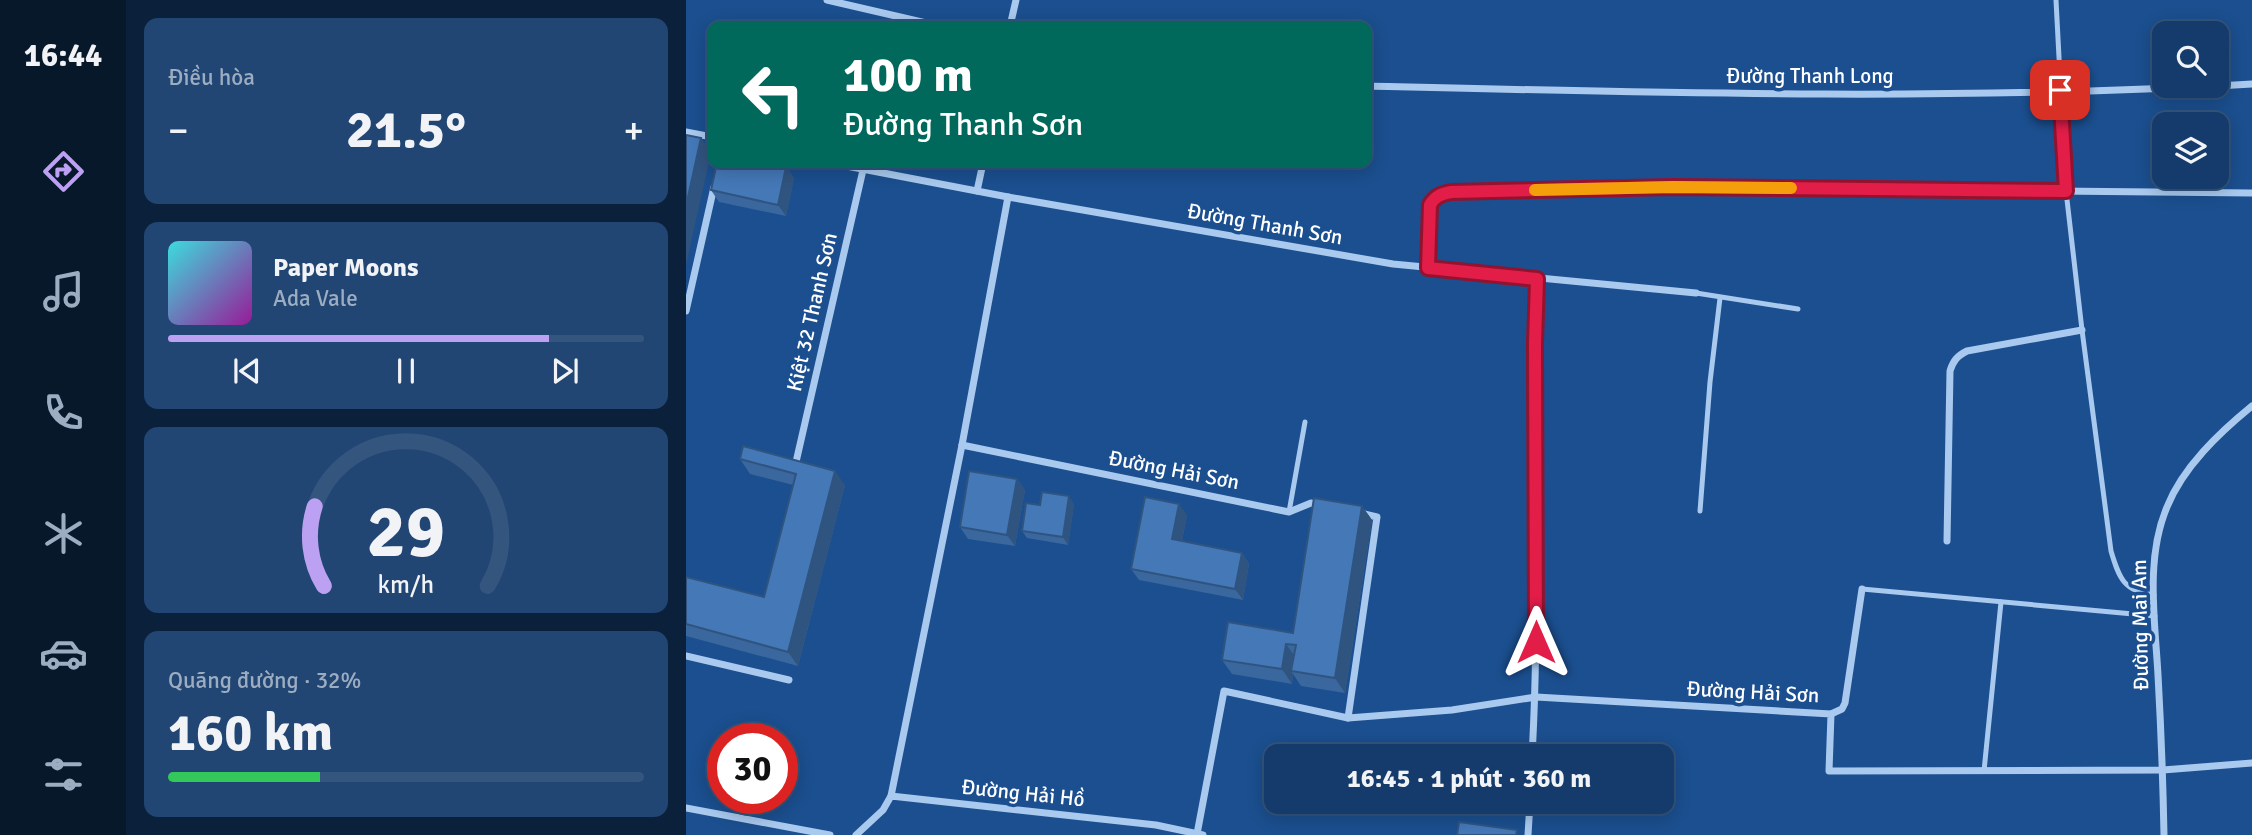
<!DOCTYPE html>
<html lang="vi">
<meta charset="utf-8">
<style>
body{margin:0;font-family:Signika,sans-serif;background:#214673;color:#f1f3f6;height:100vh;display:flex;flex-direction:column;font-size:26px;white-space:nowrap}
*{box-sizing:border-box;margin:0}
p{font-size:23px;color:#9dadc1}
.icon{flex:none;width:38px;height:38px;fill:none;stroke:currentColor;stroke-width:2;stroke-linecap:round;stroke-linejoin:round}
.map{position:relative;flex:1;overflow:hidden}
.panel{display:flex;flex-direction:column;gap:18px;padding:18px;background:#0b203b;width:560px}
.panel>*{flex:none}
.banner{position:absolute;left:21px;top:21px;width:665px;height:147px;border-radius:14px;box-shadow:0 4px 18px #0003,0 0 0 2px #33557e;background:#00695c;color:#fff;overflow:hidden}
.controls{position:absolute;left:1466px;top:21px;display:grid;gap:14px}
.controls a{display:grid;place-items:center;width:77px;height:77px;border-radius:14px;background:#143b6b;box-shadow:0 4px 18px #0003,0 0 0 2px #33557e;font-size:35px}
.speed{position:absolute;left:21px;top:723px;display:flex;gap:14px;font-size:35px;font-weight:700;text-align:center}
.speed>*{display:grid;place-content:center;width:91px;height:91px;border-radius:50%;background:#143b6b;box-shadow:0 4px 18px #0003,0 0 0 2px #33557e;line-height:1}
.speed .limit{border:10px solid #d22;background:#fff;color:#111}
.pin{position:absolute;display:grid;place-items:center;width:60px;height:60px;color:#fff;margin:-30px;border-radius:14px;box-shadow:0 4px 10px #0006}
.me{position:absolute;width:77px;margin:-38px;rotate:0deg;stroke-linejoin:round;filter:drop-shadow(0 0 5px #0008)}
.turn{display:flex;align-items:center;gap:24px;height:147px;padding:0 21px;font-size:32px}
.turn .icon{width:91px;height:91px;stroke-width:2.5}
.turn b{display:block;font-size:49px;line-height:60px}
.big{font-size:52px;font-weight:700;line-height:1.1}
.panel .widget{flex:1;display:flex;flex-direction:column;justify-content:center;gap:10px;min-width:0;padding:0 24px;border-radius:14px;background:#214673}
.panel .dial{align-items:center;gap:0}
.dial svg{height:182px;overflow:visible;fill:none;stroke:#33557e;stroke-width:7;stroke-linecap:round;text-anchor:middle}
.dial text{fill:#f1f3f6;stroke:none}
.song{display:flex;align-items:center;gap:21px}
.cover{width:84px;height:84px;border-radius:10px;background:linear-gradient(135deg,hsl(180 70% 55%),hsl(300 70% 35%))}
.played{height:7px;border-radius:4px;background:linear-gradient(90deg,#bca0f2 80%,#33557e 80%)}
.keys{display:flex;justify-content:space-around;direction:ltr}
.heat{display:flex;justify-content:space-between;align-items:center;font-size:38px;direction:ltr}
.charge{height:10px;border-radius:5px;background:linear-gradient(90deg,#34c759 32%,#33557e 0)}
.trip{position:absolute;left:578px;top:744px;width:410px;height:70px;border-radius:14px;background:#143b6b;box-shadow:0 4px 18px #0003,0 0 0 2px #33557e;font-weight:700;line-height:70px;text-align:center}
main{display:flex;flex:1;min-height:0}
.tab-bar{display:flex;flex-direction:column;width:126px;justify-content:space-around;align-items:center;background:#08182b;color:#9dadc1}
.tab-bar .icon{width:49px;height:49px}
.tab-bar .selected{color:#bca0f2}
.tab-bar b{font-size:32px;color:#f1f3f6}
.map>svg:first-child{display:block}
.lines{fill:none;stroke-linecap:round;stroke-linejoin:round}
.service{stroke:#a9c9ee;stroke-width:5}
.minor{stroke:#a9c9ee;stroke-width:7}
.wall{fill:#3a679d}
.shaded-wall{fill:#305480}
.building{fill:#4478b7;stroke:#305480;stroke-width:2}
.route-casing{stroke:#92132f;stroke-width:18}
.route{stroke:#e11d48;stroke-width:12}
.slow{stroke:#f59e0b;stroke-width:12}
.labels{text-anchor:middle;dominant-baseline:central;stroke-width:7;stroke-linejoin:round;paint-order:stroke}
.street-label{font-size:21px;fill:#fff;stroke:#1b4f8f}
</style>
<main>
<nav class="tab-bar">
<b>16:44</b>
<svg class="icon selected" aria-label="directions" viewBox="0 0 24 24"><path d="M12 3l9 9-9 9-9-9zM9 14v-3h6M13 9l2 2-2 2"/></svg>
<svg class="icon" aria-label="music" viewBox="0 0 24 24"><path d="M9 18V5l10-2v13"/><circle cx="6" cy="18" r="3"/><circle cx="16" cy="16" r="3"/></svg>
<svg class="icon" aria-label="phone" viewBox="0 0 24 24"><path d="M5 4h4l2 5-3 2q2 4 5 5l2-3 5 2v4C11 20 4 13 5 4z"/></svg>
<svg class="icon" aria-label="climate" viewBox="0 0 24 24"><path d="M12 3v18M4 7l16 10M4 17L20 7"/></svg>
<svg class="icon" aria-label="car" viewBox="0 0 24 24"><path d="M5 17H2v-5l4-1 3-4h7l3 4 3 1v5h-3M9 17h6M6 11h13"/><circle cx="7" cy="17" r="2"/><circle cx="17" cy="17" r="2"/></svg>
<svg class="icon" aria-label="filters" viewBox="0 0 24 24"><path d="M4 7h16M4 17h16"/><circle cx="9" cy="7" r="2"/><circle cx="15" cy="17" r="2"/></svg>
</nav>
<section class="panel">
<div class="widget"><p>Điều hòa</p>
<div class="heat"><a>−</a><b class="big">21.5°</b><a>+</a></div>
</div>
<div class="widget">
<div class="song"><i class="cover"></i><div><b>Paper Moons</b><p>Ada Vale</p></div></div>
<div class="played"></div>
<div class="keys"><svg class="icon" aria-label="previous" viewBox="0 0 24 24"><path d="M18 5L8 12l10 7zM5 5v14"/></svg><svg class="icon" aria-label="pause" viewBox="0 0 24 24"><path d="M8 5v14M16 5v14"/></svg><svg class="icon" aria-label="next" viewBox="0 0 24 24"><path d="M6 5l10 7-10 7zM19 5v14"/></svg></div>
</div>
<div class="widget dial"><svg viewBox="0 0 100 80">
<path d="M14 69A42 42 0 1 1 86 69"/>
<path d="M14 69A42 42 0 0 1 10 34" stroke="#bca0f2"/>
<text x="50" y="56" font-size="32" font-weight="700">29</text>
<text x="50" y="72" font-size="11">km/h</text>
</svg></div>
<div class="widget"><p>Quãng đường · 32%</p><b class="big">160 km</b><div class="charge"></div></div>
</section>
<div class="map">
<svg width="1566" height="835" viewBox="0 0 1566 835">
<rect width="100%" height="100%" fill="#1b4f8f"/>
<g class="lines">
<!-- service -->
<g class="service">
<path d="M 1370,0 L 1380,191 L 1396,330 L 1425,551 C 1433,578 1438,592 1468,595"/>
<path d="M 1010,293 L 1112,309"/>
<path d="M 1014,511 L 1024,382 L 1034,298"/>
<path d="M 603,512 L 619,422"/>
<path d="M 1176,589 L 1469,616"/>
<path d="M 1298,771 L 1315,602"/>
</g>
<!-- minor -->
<g class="minor">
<path d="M 141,0 L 253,26"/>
<path d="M 324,26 L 330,0"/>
<path d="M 681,86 C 975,93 1272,101 1566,84"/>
<path d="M 0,132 L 26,137"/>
<path d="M 145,163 L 322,197 L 707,264 L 1010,293"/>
<path d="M 291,191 L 297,163"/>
<path d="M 742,268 L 745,205 L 752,195 L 765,192 L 987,187 L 1566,193"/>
<path d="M 0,311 L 28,187"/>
<path d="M 276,445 L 603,512 L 625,503 L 635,505"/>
<path d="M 110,462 L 177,170"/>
<path d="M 674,513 L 691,517 L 662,718 L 766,710 L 850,697 L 1145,714 L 1143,771 L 1477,770 L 1566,763"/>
<path d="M 1261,541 L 1264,371 C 1267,361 1271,356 1281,351 L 1396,330"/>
<path d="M 0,656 L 103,680"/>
<path d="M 1145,714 L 1156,709 L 1159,703 L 1176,589"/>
<path d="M 846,756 C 855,597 846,438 851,279"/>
<path d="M 205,796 L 276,445 L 322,197"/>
<path d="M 0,808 L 144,835"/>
<path d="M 511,834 L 538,691 L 662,718"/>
<path d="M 170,835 L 197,810 L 205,796 L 470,825 L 517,835"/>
<path d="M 842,835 L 844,802"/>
<path d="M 1478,835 C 1477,782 1475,729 1472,675 C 1469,620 1459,559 1481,507 C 1497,467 1533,433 1566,406"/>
</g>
</g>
<!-- wall -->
<g class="wall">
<path d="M 100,167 L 108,178 L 100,216 L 33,202 L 25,190 Z"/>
<path d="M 54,459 L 159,485 L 112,666 L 0,636 L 0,577 L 78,597 L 107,485 L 64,474 Z"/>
<path d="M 331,479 L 339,490 L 329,546 L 282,539 L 274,527 Z"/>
<path d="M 388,504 L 382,545 L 341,538 L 336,531 L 354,505 Z"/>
<path d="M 676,506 L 686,520 L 659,693 L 615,686 L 607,674 L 606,684 L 546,674 L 536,660 L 607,633 Z"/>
<path d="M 501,515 L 496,541 L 556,553 L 563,564 L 557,600 L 453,580 L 445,569 Z"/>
</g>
<!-- shaded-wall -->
<g class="shaded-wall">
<path d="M 15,138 L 25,153 L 0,265 L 0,206 Z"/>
<path d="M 100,167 L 108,178 L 100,216 L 92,205 Z"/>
<path d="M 149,471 L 159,485 L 112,666 L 102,652 Z"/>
<path d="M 331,479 L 339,490 L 329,546 L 321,535 Z"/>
<path d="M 383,496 L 388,504 L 382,545 L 377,537 Z"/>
<path d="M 493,504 L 501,515 L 494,551 L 486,539 Z"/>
<path d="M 676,506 L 686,520 L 659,693 L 649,678 Z"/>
<path d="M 556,553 L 563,564 L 557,600 L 549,589 Z"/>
<path d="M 600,644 L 610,658 L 605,671 L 607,674 L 606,684 L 596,669 Z"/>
</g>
<!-- building -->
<g class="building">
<path d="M 0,135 L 15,138 L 0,206 Z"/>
<path d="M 31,163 L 82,163 L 100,167 L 92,205 L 25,190 Z"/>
<path d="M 57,446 L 149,471 L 102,652 L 0,624 L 0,577 L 78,597 L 110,474 L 54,459 Z"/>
<path d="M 283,471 L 331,479 L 321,535 L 274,527 Z"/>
<path d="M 356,492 L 383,496 L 377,537 L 336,531 L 340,503 L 354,505 Z"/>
<path d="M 459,497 L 493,504 L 486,539 L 556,553 L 549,589 L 445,569 Z"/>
<path d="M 628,498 L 676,506 L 649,678 L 605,671 L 610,645 L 600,644 L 596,669 L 536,660 L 542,622 L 607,633 Z"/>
<path d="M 773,822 L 831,830 L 830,835 L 771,835 Z"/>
</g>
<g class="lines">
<defs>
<path id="route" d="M 850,642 L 849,343 L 851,279 L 742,268 L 744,205 C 749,196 755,194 765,192 L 987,187 L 1380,191 L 1374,90"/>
</defs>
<!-- route casing -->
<use href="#route" class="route-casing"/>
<!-- route -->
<use href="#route" class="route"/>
<!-- slow -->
<path class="slow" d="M 849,190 L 987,187 L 1105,188"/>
</g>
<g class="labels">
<!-- street labels -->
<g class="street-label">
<text x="1124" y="76">Đường Thanh Long</text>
<text transform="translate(579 224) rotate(10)">Đường Thanh Sơn</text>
<text transform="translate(126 312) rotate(-77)">Kiệt 32 Thanh Sơn</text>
<text transform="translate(488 470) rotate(11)">Đường Hải Sơn</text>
<text transform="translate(1454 625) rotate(-91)">Đường Mai Am</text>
<text transform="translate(1067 692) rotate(3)">Đường Hải Sơn</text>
<text transform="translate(337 793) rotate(6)">Đường Hải Hồ</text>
</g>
</g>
</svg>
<div class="controls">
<a><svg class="icon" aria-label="search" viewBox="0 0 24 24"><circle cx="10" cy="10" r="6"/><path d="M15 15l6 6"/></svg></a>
<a><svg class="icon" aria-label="layers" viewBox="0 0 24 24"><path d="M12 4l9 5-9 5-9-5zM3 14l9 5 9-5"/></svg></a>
</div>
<div class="speed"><div class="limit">30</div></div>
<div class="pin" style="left:1374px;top:90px;background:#d93025"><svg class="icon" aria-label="arrive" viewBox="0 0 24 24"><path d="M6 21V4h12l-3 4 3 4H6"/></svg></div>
<svg class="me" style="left:850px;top:642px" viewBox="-20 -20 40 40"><path d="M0-17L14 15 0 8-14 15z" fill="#e11d48" stroke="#fff" stroke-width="4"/></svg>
<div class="trip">16:45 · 1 phút · 360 m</div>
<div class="banner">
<div class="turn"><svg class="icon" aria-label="left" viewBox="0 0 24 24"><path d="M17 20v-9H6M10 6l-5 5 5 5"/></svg><div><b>100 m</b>Đường Thanh Sơn</div></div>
</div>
</div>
</main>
